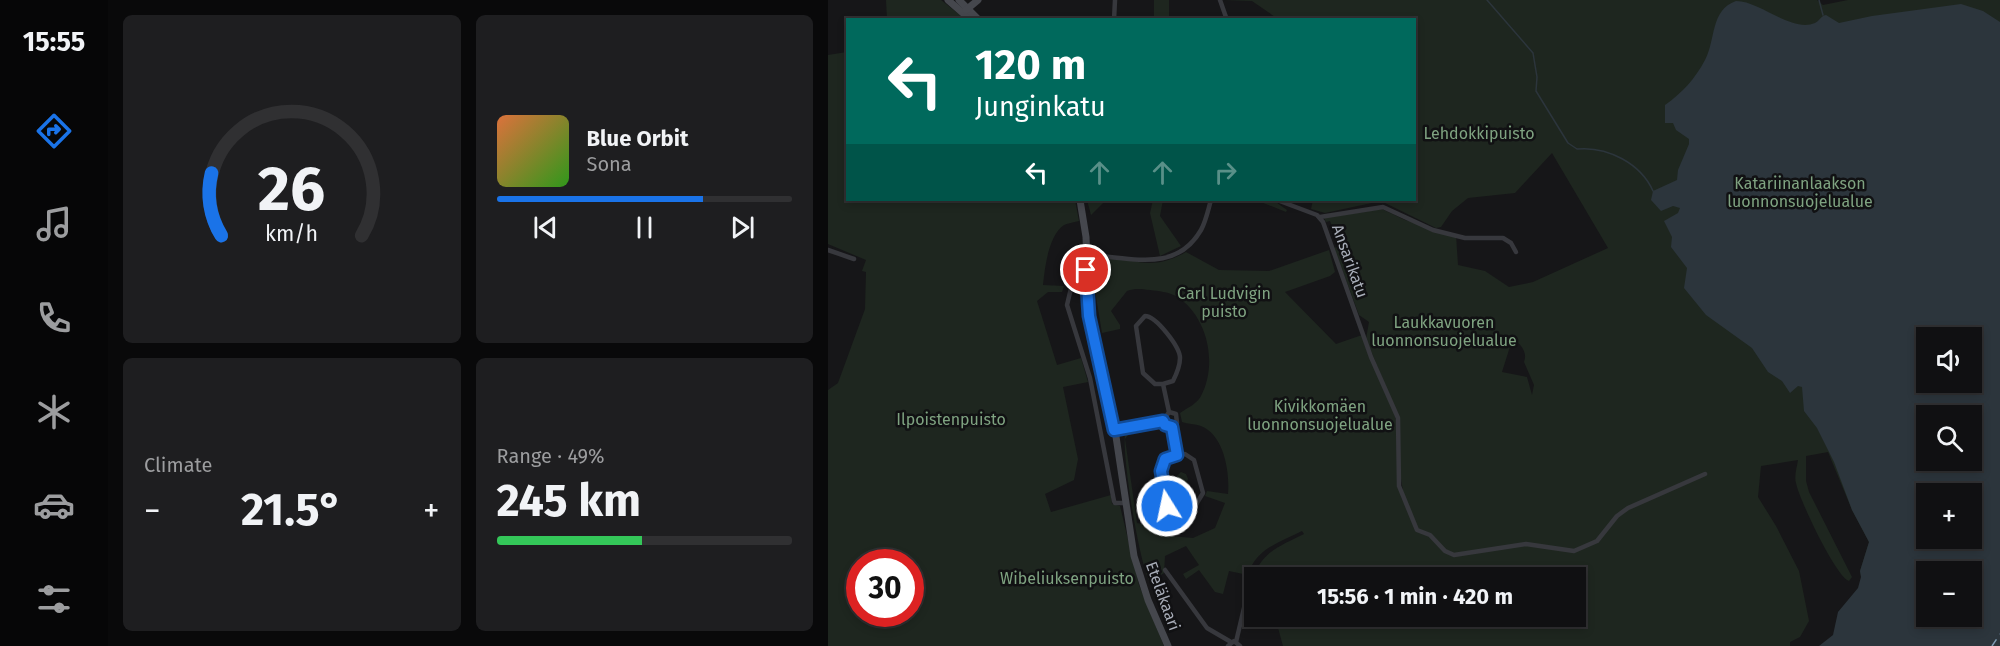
<!DOCTYPE html>
<meta charset="utf-8">
<style>
body{margin:0;font-family:"Fira Sans",sans-serif;background:#1e1e20;color:#f1f3f6;height:100vh;display:flex;flex-direction:column;font-size:22px;white-space:nowrap}
*{box-sizing:border-box;margin:0}
p{font-size:20px;color:#9c9d9f}
.icon{flex:none;width:33px;height:33px;fill:none;stroke:currentColor;stroke-width:2;stroke-linecap:round;stroke-linejoin:round}
.map{position:relative;flex:1;overflow:hidden}
.panel{display:flex;flex-direction:column;gap:15px;padding:15px;background:#09090a;width:720px}
.panel>*{flex:none}
.top-card{position:absolute;left:18px;top:18px;width:570px;height:183px;border-radius:0px;box-shadow:0 3px 9px #0003,0 0 0 2px #303032;background:#00695c;color:#fff;overflow:hidden}
.tools{position:absolute;left:1088px;top:327px;display:grid;gap:12px}
.tools a{display:grid;place-items:center;width:66px;height:66px;border-radius:0px;background:#101012;box-shadow:0 3px 9px #0003,0 0 0 2px #303032;font-size:30px}
.speed{position:absolute;left:18px;top:549px;display:flex;gap:12px;font-size:30px;font-weight:700;text-align:center}
.speed>*{display:grid;place-content:center;width:78px;height:78px;border-radius:50%;background:#101012;box-shadow:0 3px 9px #0003,0 0 0 2px #303032;line-height:1}
.speed .limit{border:9px solid #d22;background:#fff;color:#111}
.pin{position:absolute;display:grid;place-items:center;width:51px;height:51px;color:#fff;margin:-26px;border:3px solid #fff;border-radius:50%;box-shadow:0 2px 6px #0007}
.me{position:absolute;width:66px;margin:-33px;rotate:350deg;stroke-linejoin:round;filter:drop-shadow(0 0 4px #0008)}
.turn{display:flex;align-items:center;gap:21px;height:126px;padding:0 30px;font-size:27px}
.turn .icon{width:78px;height:78px;stroke-width:2.5}
.turn b{display:block;font-size:42px;line-height:51px}
.lanes{display:flex;align-items:center;height:57px;padding:0 30px;background:#0003;justify-content:center;gap:30px;direction:ltr}
.lanes .off{opacity:.35}
.big{font-size:45px;font-weight:700;line-height:1.1}
.panel .tile{flex:1;display:flex;flex-direction:column;justify-content:center;gap:9px;min-width:0;padding:0 21px;border-radius:9px;background:#1e1e20}
.panel .dial{align-items:center;gap:0}
.dial svg{height:156px;overflow:visible;fill:none;stroke:#303032;stroke-width:7;stroke-linecap:round;text-anchor:middle}
.dial text{fill:#f1f3f6;stroke:none}
.song{display:flex;align-items:center;gap:18px}
.cover{width:72px;height:72px;border-radius:9px;background:linear-gradient(135deg,hsl(20 70% 55%),hsl(110 70% 35%))}
.played{height:6px;border-radius:3px;background:linear-gradient(90deg,#1a73e8 70%,#303032 70%)}
.keys{display:flex;justify-content:space-around;direction:ltr}
.heat{display:flex;justify-content:space-between;align-items:center;font-size:33px;direction:ltr}
.charge{height:9px;border-radius:4px;background:linear-gradient(90deg,#34c759 49%,#303032 0)}
.panel .tiles{flex:1;display:grid;gap:15px;grid-template-columns:repeat(2,1fr)}
.trip{position:absolute;left:416px;top:567px;width:342px;height:60px;border-radius:0px;background:#101012;box-shadow:0 3px 9px #0003,0 0 0 2px #303032;font-weight:700;line-height:60px;text-align:center}
main{display:flex;flex:1;min-height:0}
.tab-bar{display:flex;flex-direction:column;width:108px;justify-content:space-around;align-items:center;background:#060607;color:#9c9d9f}
.tab-bar .icon{width:42px;height:42px}
.tab-bar .selected{color:#1a73e8}
.tab-bar b{font-size:27px;color:#f1f3f6}
.map>svg:first-child{display:block}
.green{fill:#1e261f;fill-rule:evenodd}
.water{fill:#2c353c;fill-rule:evenodd}
.lines{fill:none;stroke-linecap:round;stroke-linejoin:round}
.stream{stroke:#2c353c;stroke-width:1.5}
.ferry{stroke:#7f9bb3;stroke-width:1.5;stroke-dasharray:8 6;stroke-linecap:butt}
.street{stroke:#37383d;stroke-width:4.5}
.secondary{stroke:#45474d;stroke-width:7}
.route-casing{stroke:#114b97;stroke-width:15}
.route{stroke:#1a73e8;stroke-width:10}
.labels{text-anchor:middle;dominant-baseline:central;stroke-width:5;stroke-linejoin:round;paint-order:stroke}
.park-label{font-size:16px;fill:#7fa381;stroke:#111113}
.street-label{font-size:16px;fill:#a8adb8;stroke:#111113}
</style>
<main>
<nav class="tab-bar">
<b>15:55</b>
<svg class="icon selected" aria-label="directions" viewBox="0 0 24 24"><path d="M12 3l9 9-9 9-9-9zM9 14v-3h6M13 9l2 2-2 2"/></svg>
<svg class="icon" aria-label="music" viewBox="0 0 24 24"><path d="M9 18V5l10-2v13"/><circle cx="6" cy="18" r="3"/><circle cx="16" cy="16" r="3"/></svg>
<svg class="icon" aria-label="phone" viewBox="0 0 24 24"><path d="M5 4h4l2 5-3 2q2 4 5 5l2-3 5 2v4C11 20 4 13 5 4z"/></svg>
<svg class="icon" aria-label="climate" viewBox="0 0 24 24"><path d="M12 3v18M4 7l16 10M4 17L20 7"/></svg>
<svg class="icon" aria-label="car" viewBox="0 0 24 24"><path d="M5 17H2v-5l4-1 3-4h7l3 4 3 1v5h-3M9 17h6M6 11h13"/><circle cx="7" cy="17" r="2"/><circle cx="17" cy="17" r="2"/></svg>
<svg class="icon" aria-label="filters" viewBox="0 0 24 24"><path d="M4 7h16M4 17h16"/><circle cx="9" cy="7" r="2"/><circle cx="15" cy="17" r="2"/></svg>
</nav>
<section class="panel">
<div class="tiles">
<div class="tile dial"><svg viewBox="0 0 100 80">
<path d="M14 69A42 42 0 1 1 86 69"/>
<path d="M14 69A42 42 0 0 1 9 37" stroke="#1a73e8"/>
<text x="50" y="56" font-size="32" font-weight="700">26</text>
<text x="50" y="72" font-size="11">km/h</text>
</svg></div>
<div class="tile">
<div class="song"><i class="cover"></i><div><b>Blue Orbit</b><p>Sona</p></div></div>
<div class="played"></div>
<div class="keys"><svg class="icon" aria-label="previous" viewBox="0 0 24 24"><path d="M18 5L8 12l10 7zM5 5v14"/></svg><svg class="icon" aria-label="pause" viewBox="0 0 24 24"><path d="M8 5v14M16 5v14"/></svg><svg class="icon" aria-label="next" viewBox="0 0 24 24"><path d="M6 5l10 7-10 7zM19 5v14"/></svg></div>
</div>
<div class="tile"><p>Climate</p>
<div class="heat"><a>−</a><b class="big">21.5°</b><a>+</a></div>
</div>
<div class="tile"><p>Range · 49%</p><b class="big">245 km</b><div class="charge"></div></div>
</div>
</section>
<div class="map">
<svg width="1172" height="646" viewBox="0 0 1172 646">
<rect width="100%" height="100%" fill="#161618"/>
<!-- green -->
<g class="green">
<path d="M 58,0 L 113,0 L 137,19 L 59,19 Z"/>
<rect x="326" y="0" width="15" height="19"/>
<path d="M 396,0 L 989,0 L 995,5 L 1020,0 L 1172,0 L 1172,257 L 1134,291 L 1030,411 L 1053,530 L 1033,577 L 1032,571 L 1041,542 L 1024,510 L 1000,452 L 978,456 L 978,481 L 981,492 L 1024,577 L 1021,581 C 1008,577 971,499 968,483 C 966,476 969,467 970,460 L 933,466 L 930,497 L 948,526 L 971,571 L 981,621 L 972,637 L 962,642 L 962,646 L 455,646 L 449,624 L 440,626 L 436,617 L 747,616 L 747,578 L 426,577 C 433,552 454,545 476,534 L 474,531 C 452,542 427,549 420,575 L 401,571 L 395,594 L 387,592 L 371,570 L 358,579 L 355,574 L 371,565 L 358,546 L 337,556 L 336,573 L 322,582 C 312,567 294,458 297,435 L 302,432 L 297,439 L 309,523 L 338,528 L 342,536 L 365,538 L 387,528 L 397,503 L 377,496 L 379,491 L 400,494 C 402,472 396,435 373,426 C 367,424 360,424 354,422 L 352,413 C 359,408 369,404 373,396 C 390,364 380,316 348,296 C 340,292 331,291 322,290 C 313,289 307,288 299,291 L 283,311 L 292,325 L 292,329 L 274,333 L 265,279 L 267,260 C 299,250 315,277 358,252 L 391,270 L 441,271 L 501,250 L 507,272 L 502,276 L 457,292 L 508,344 L 534,335 C 541,364 559,388 567,416 C 575,442 566,473 574,499 L 576,497 L 572,473 L 571,418 L 538,339 L 541,322 L 531,315 L 506,248 L 511,246 L 502,221 L 498,222 L 496,218 L 554,209 L 577,220 L 628,235 L 630,265 L 657,271 L 681,287 L 705,282 L 780,248 L 724,153 L 687,193 L 640,198 L 624,211 L 613,227 L 608,228 L 553,201 L 497,213 L 483,209 L 485,200 L 586,200 L 586,20 L 450,19 L 424,1 ZM 685,337 C 692,345 700,351 696,362 L 706,385 L 704,395 L 699,377 L 674,372 Z"/>
<path d="M 19,52 L 20,200 L 247,200 L 251,221 C 247,222 240,223 236,225 C 220,236 217,268 215,285 L 236,286 L 234,292 L 220,292 L 209,301 L 229,365 L 253,358 L 260,382 L 235,387 L 250,459 L 246,480 L 217,494 L 223,512 L 283,495 L 284,504 L 292,506 L 311,585 L 336,646 L 0,646 L 0,390 L 10,383 L 37,309 L 38,272 L 34,271 L 38,260 L 0,244 L 0,55 ZM 32,562 L 82,562 L 82,614 L 32,614 Z"/>
<path d="M 259,200 L 278,200 L 263,215 Z"/>
<path d="M 325,200 L 335,200 L 332,216 L 353,246 L 332,256 L 322,213 Z"/>
<path d="M 428,200 L 445,200 L 459,210 L 458,212 Z"/>
<path d="M 353,472 L 358,474 L 360,479 L 358,484 L 362,489 L 357,495 L 353,493 L 349,476 Z"/>
<path d="M 347,486 L 353,495 L 366,503 L 360,506 L 344,508 L 344,505 L 350,507 L 353,500 Z"/>
</g>
<!-- water -->
<path class="water" d="M 908,1 C 932,1 964,33 987,23 C 992,21 992,16 998,15 L 1011,23 L 1044,16 L 1133,4 L 1155,11 L 1172,22 L 1172,646 L 991,646 L 1005,635 L 1010,612 L 1030,588 L 1033,577 L 1032,571 L 1041,542 L 1024,510 L 1006,462 L 989,428 L 976,411 L 974,387 L 970,386 L 962,393 L 954,381 L 940,372 L 924,348 L 878,315 L 856,288 L 859,268 L 843,247 L 844,237 L 836,221 L 850,213 L 852,208 L 845,206 L 833,211 L 823,200 L 825,191 L 849,180 L 850,170 L 861,144 L 861,139 L 848,130 L 845,123 L 837,123 L 837,105 C 854,93 867,79 877,60 C 888,40 882,10 908,1 ZM 1098,338 L 1143,338 L 1143,382 L 1098,382 ZM 1098,416 L 1143,416 L 1143,460 L 1098,460 ZM 1098,494 L 1143,494 L 1143,538 L 1098,538 ZM 1098,572 L 1143,572 L 1143,616 L 1098,616 Z"/>
<g class="lines">
<!-- stream -->
<g class="stream">
<path d="M 659,0 L 705,53 L 709,77 L 708,91 L 740,143 L 749,149 C 780,146 813,164 825,191"/>
<path d="M 991,0 L 995,15"/>
</g>
<!-- ferry -->
<path class="ferry" d="M 1164,646 L 1172,634"/>
<!-- street -->
<g class="street">
<path d="M 392,0 L 399,20"/>
<path d="M 286,20 L 287,0"/>
<path d="M 449,200 L 489,215 L 495,222 L 543,357 L 570,418 L 571,486 L 589,530 L 602,535 L 617,551 L 626,555 L 698,544 L 746,551 L 769,541 L 789,516 L 800,508 L 877,474"/>
<path d="M 492,217 L 555,207 L 605,230 L 637,238 L 675,238 L 683,243 L 688,252"/>
<path d="M 0,250 L 26,259"/>
<path d="M 258,255 C 300,256 347,275 373,230 C 378,221 380,210 383,200"/>
<path d="M 258,282 L 244,284 L 239,305 L 262,378 L 286,501 L 287,503 L 297,503"/>
<path d="M 341,412 L 348,414 L 349,423 L 344,427"/>
<path d="M 335,421 L 341,412 L 335,384 L 345,381 C 348,375 352,365 352,358 C 352,347 328,316 317,316 L 308,326 L 315,373 L 327,384 L 335,384"/>
<path d="M 335,421 L 337,425 L 344,427 L 349,455 L 337,459 C 332,471 334,504 345,512 L 367,506 L 375,493 L 366,460 L 357,454 L 349,455"/>
<path d="M 287,430 L 335,421"/>
<path d="M 337,570 L 379,628 L 403,642"/>
<path d="M 408,642 L 424,574"/>
<path d="M 400,646 L 406,641 L 412,646"/>
</g>
<!-- secondary -->
<g class="secondary">
<path d="M 120,0 L 143,20"/>
<path d="M 131,0 L 151,20"/>
<path d="M 138,10 L 150,0"/>
<path d="M 252,200 L 258,237 L 261,316 L 287,430 L 306,556 L 320,600 L 340,646"/>
</g>
</g>
<g class="lines">
<defs>
<path id="route" d="M 258,270 L 261,316 L 286,430 L 335,421 L 337,425 L 344,427 L 349,455 L 337,459 L 333,471 L 339,506"/>
</defs>
<!-- route casing -->
<use href="#route" class="route-casing"/>
<!-- route -->
<use href="#route" class="route"/>
</g>
<g class="labels">
<!-- park labels -->
<g class="park-label">
<text x="651" y="133">Lehdokkipuisto</text>
<text x="972" y="183">Katariinanlaakson<tspan x="972" dy="18">luonnonsuojelualue</tspan></text>
<text x="396" y="293">Carl Ludvigin<tspan x="396" dy="18">puisto</tspan></text>
<text x="616" y="322">Laukkavuoren<tspan x="616" dy="18">luonnonsuojelualue</tspan></text>
<text x="492" y="406">Kivikkomäen<tspan x="492" dy="18">luonnonsuojelualue</tspan></text>
<text x="123" y="419">Ilpoistenpuisto</text>
<text x="239" y="578">Wibeliuksenpuisto</text>
</g>
<!-- street labels -->
<g class="street-label">
<text transform="translate(522 261) rotate(70)">Ansarikatu</text>
<text transform="translate(335 596) rotate(70)">Eteläkaari</text>
</g>
</g>
</svg>
<div class="tools">
<a><svg class="icon" aria-label="sound" viewBox="0 0 24 24"><path d="M4 9h4l5-4v14l-5-4H4zM17 9q2 3 0 6"/></svg></a>
<a><svg class="icon" aria-label="search" viewBox="0 0 24 24"><circle cx="10" cy="10" r="6"/><path d="M15 15l6 6"/></svg></a>
<a>+</a>
<a>−</a>
</div>
<div class="speed"><div class="limit">30</div></div>
<div class="pin" style="left:258px;top:270px;background:#d93025"><svg class="icon" aria-label="arrive" viewBox="0 0 24 24"><path d="M6 21V4h12l-3 4 3 4H6"/></svg></div>
<svg class="me" style="left:339px;top:506px" viewBox="-20 -20 40 40"><circle r="17" fill="#1a73e8" stroke="#fff" stroke-width="3"/><path d="M0-11L8 9 0 5-8 9z" fill="#fff"/></svg>
<div class="trip">15:56 · 1 min · 420 m</div>
<div class="top-card">
<div class="turn"><svg class="icon" aria-label="left" viewBox="0 0 24 24"><path d="M17 20v-9H6M10 6l-5 5 5 5"/></svg><div><b>120 m</b>Junginkatu</div></div>
<div class="lanes"><svg class="icon" aria-label="left" viewBox="0 0 24 24"><path d="M17 20v-9H6M10 6l-5 5 5 5"/></svg><svg class="icon off" aria-label="ahead" viewBox="0 0 24 24"><path d="M12 20V5M6 11l6-6 6 6"/></svg><svg class="icon off" aria-label="ahead" viewBox="0 0 24 24"><path d="M12 20V5M6 11l6-6 6 6"/></svg><svg class="icon off" aria-label="right" viewBox="0 0 24 24"><path d="M7 20v-9h11M14 6l5 5-5 5"/></svg></div>
</div>
</div>
</main>
